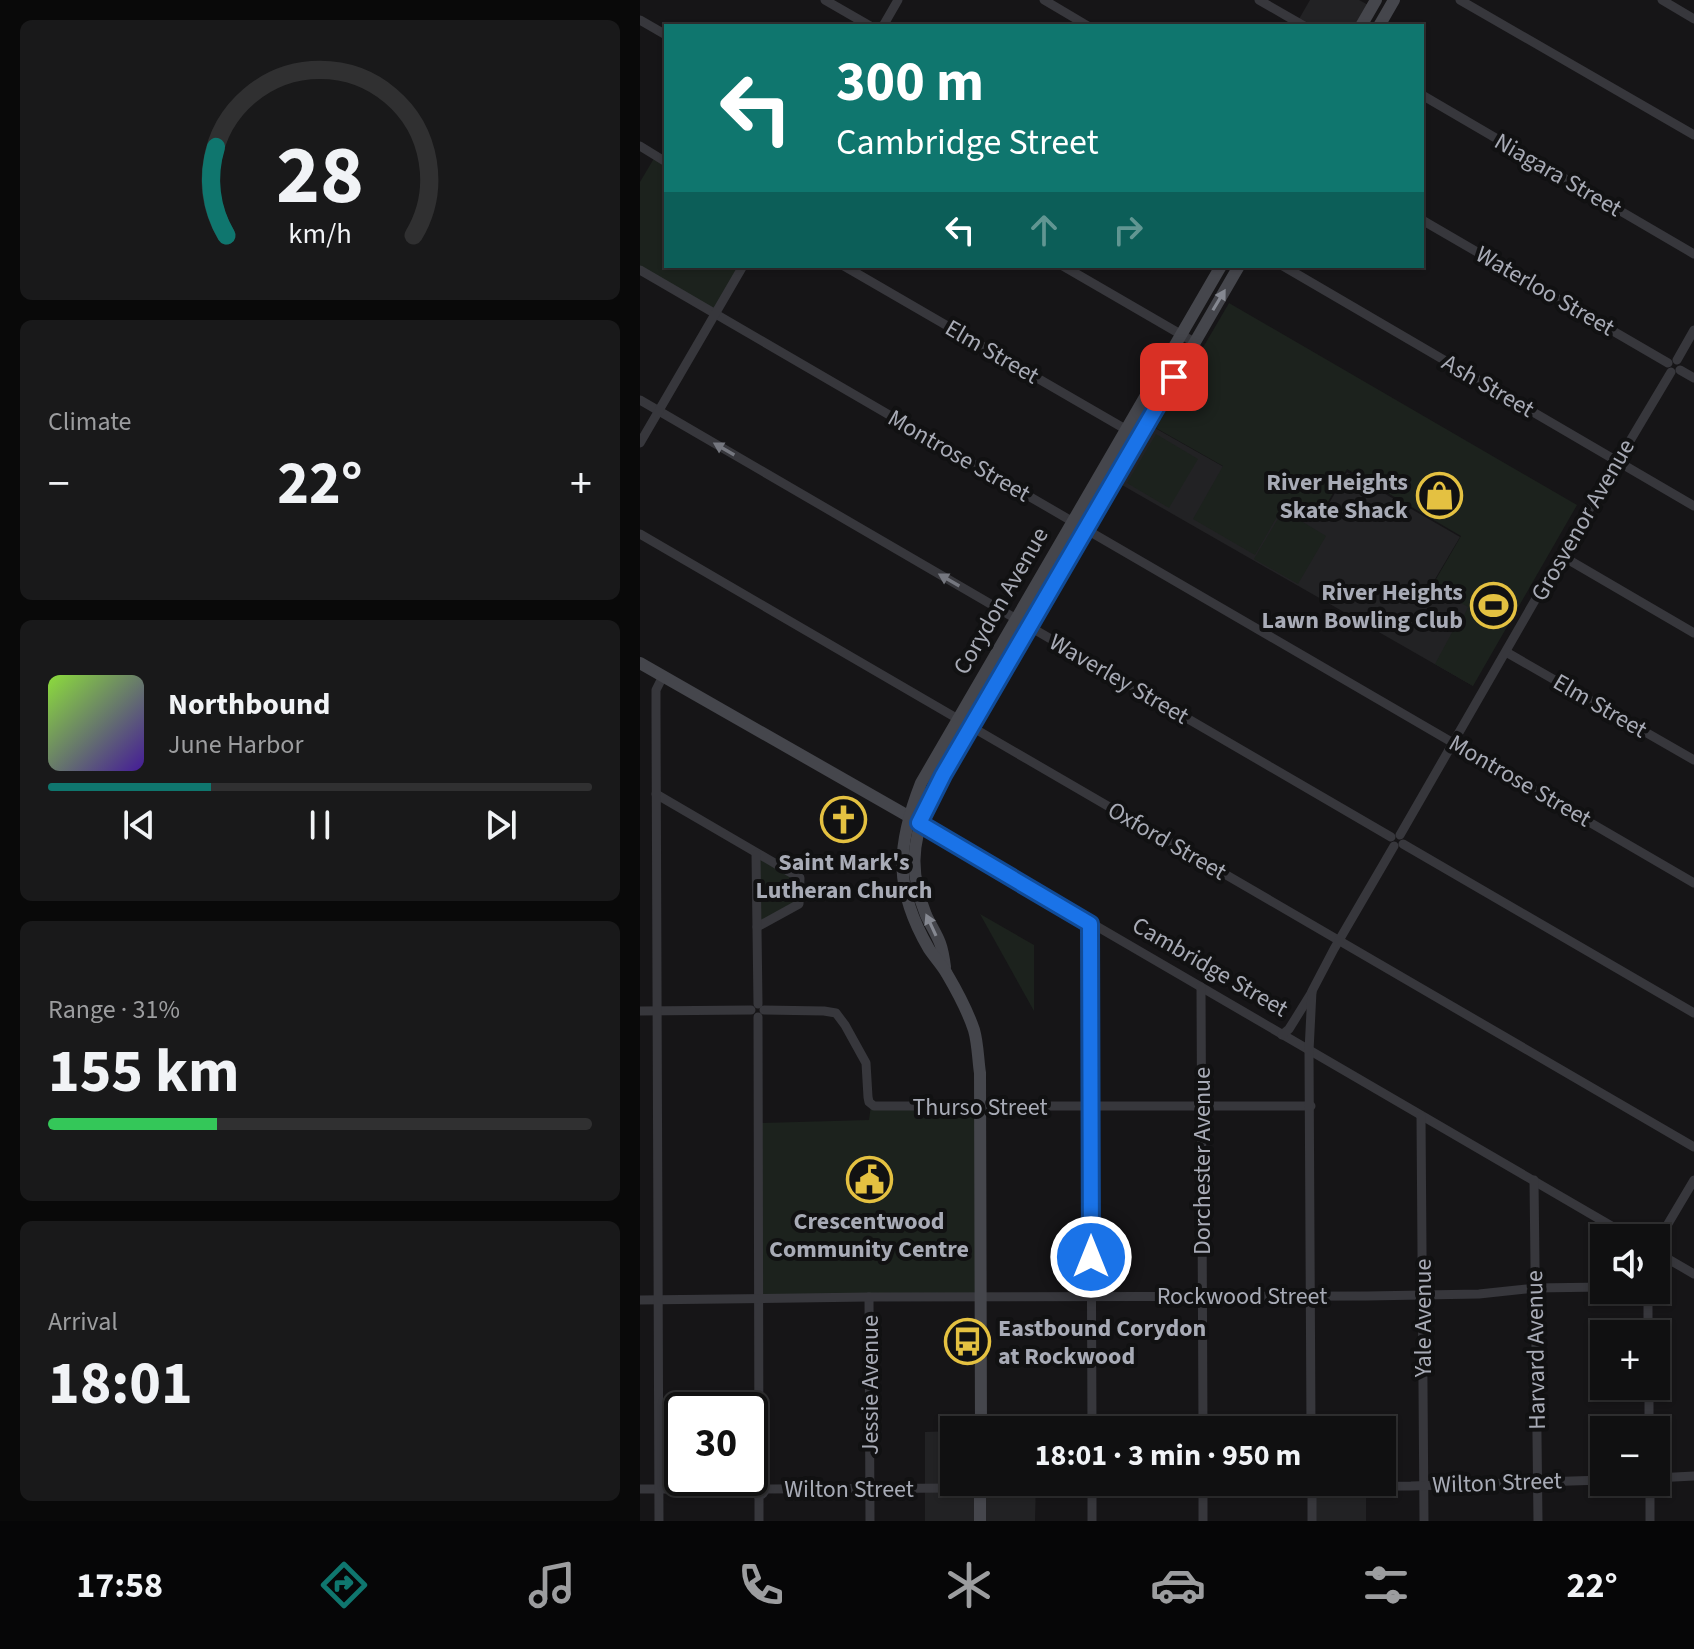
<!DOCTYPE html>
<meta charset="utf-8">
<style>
body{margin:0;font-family:"Source Sans 3",sans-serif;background:#19191a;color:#f1f3f6;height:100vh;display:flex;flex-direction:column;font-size:30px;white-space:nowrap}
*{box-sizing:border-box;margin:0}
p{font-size:26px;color:#9c9d9f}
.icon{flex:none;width:44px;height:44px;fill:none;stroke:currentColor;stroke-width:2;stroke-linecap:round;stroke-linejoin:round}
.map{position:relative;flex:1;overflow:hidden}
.details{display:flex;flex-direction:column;gap:20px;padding:20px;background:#090909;width:640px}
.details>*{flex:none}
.top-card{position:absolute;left:24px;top:24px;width:760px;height:244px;border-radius:0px;box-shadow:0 2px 6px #0004,0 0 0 2px #303031;background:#0f766e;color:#fff;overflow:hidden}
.controls{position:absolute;left:950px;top:1224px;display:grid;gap:16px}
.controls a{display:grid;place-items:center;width:80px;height:80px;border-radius:0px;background:#101011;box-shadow:0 2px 6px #0004,0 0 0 2px #303031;font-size:40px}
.speed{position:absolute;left:24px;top:1392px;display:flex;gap:16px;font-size:40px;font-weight:700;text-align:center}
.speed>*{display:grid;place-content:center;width:104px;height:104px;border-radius:50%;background:#101011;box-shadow:0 2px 6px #0004,0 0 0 2px #303031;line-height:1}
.speed .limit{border:4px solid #111;border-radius:12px;background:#fff;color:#111}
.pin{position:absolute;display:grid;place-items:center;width:68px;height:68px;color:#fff;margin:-34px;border-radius:16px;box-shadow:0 4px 12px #0006}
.me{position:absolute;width:88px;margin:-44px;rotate:0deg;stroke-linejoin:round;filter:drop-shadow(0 0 6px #0008)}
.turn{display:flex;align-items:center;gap:28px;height:168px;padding:0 40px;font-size:36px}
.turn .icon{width:104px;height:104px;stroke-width:2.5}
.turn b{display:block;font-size:56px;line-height:68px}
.lanes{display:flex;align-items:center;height:76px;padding:0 40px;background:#0003;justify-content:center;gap:40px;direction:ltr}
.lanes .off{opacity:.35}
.big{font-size:60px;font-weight:700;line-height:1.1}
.details .widget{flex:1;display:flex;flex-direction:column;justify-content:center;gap:12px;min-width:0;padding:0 28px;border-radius:12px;background:#19191a}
.details .dial{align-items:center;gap:0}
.dial svg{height:208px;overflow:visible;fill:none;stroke:#303031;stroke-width:7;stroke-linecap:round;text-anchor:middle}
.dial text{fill:#f1f3f6;stroke:none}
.song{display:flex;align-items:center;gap:24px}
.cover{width:96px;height:96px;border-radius:12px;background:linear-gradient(135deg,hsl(90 70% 55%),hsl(260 70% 35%))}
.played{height:8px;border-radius:4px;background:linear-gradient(90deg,#0f766e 30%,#303031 30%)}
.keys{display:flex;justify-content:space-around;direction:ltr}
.heat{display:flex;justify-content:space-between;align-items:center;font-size:44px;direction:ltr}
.charge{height:12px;border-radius:6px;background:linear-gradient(90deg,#34c759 31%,#303031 0)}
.trip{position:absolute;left:300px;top:1416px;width:456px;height:80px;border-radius:0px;background:#101011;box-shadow:0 2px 6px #0004,0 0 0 2px #303031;font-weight:700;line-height:80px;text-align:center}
.menu{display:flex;height:128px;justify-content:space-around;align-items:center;background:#060607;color:#9c9d9f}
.menu .icon{width:56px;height:56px}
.menu .current{color:#0f766e}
.menu b{font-size:36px;color:#f1f3f6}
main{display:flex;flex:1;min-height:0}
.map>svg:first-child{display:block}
.built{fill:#222224}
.green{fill:#1c221d}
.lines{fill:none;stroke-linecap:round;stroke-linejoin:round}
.street{stroke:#37373c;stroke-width:9}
.secondary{stroke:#45464c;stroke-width:12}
.oneway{fill:#858891}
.oneway2{fill:#75777f}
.route-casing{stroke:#114b97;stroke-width:20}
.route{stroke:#1a73e8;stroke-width:14}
.labels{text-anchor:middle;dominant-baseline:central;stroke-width:8;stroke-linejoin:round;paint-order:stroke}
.street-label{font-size:24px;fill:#a8abb6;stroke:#111112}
.poi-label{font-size:24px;font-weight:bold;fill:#a8abb6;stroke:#111112;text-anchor:end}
</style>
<main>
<section class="details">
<div class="widget dial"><svg viewBox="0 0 100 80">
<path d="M14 69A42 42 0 1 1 86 69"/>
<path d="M14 69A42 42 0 0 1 10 35" stroke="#0f766e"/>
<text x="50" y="56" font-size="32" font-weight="700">28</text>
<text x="50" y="72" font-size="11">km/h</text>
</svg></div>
<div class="widget"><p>Climate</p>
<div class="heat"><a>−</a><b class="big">22°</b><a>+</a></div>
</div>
<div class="widget">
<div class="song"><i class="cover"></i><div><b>Northbound</b><p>June Harbor</p></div></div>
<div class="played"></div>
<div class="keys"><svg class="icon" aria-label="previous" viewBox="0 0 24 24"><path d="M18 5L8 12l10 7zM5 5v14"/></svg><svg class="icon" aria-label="pause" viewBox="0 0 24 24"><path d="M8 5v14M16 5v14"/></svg><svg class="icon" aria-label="next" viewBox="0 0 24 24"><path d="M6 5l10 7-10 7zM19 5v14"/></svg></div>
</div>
<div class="widget"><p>Range · 31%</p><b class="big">155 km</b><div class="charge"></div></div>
<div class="widget"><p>Arrival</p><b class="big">18:01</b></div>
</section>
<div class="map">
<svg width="1054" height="1521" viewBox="0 0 1054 1521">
<rect width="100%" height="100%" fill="#161517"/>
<!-- built -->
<g class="built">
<path d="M 670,0 L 719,0 L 732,7 L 721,26 L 655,26 Z"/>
<path d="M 515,428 L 679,521 L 707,472 L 820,537 L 791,586 L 828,606 L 833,686 L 482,485 Z"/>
<path d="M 314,1431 L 314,1482 L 396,1482 L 395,1521 L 285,1521 L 285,1432 Z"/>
<path d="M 726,1486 L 726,1521 L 672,1521 L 672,1487 Z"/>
</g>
<!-- green -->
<g class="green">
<path d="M 16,155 L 26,161 L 26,266 L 103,266 L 75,314 L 0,270 L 0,182 Z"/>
<path d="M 589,303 L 937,505 L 833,686 L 795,664 L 816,625 L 819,626 L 828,607 L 792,586 L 821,536 L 707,469 L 678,519 L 646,501 L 615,555 L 553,519 L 583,466 L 516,428 Z"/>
<path d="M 516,434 L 558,459 L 529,508 L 487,483 Z"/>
<path d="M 643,510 L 686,536 L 658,584 L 614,559 Z"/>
<path d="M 116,854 L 160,878 L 159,904 L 117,927 Z"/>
<path d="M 340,914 L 394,945 L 394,1011 Z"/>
<path d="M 231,1105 L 340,1107 L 341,1297 L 119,1299 L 118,1123 L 229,1120 Z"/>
</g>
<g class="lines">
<!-- street -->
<g class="street">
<path d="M 185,0 L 230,26"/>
<path d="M 404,0 L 448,26"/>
<path d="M 619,0 L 664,26"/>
<path d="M 820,0 L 1054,135"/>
<path d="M 1022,0 L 1054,19"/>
<path d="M 0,20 L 26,35"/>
<path d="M 243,26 L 258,0"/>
<path d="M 782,95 L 1054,254"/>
<path d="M 0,146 L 26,162"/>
<path d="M 782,220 L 1028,363"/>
<path d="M 204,266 L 499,437"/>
<path d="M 423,266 L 554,342"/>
<path d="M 643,266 L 1054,506"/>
<path d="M 0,270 L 1054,883"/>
<path d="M 1037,360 L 1054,330"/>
<path d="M 1040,370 L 1054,378"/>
<path d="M 0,400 L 751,837"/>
<path d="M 0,443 L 103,266"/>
<path d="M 0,534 L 1054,1147"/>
<path d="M 922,556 L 1054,633"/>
<path d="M 866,652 L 1054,760"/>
<path d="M 16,794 L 160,878 L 159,904 L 117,927"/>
<path d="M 276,821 L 992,1238"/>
<path d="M 760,835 L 894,602 L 1031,372"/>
<path d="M 763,844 L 1054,1013"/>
<path d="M 116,854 L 118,1004"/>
<path d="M 450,924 L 452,1430"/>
<path d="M 561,987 L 563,1430"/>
<path d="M 124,1010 L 184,1011 L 196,1013 L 205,1025 L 226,1063 L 228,1097 L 229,1102 L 234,1106 L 671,1106"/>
<path d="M 0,1011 L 111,1010"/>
<path d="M 118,1017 L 119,1482"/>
<path d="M 642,1035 L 649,1029 L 672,992"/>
<path d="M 781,1116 L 784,1521"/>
<path d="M 894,1180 L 898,1521"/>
<path d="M 1016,1244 L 1054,1180"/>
<path d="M 1016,1252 L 1054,1274"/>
<path d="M 1008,1290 L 1008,1334"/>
<path d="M 229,1297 L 230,1521"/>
<path d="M 0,1300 L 229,1297 L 727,1296 L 839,1294 L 895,1288 L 964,1287"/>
<path d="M 1009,1386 L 1009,1430"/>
<path d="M 671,1430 L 669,1051 L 672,991 L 694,949 L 754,846"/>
<path d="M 1016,1478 L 1054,1476"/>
<path d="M 672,1482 L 672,1521"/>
<path d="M 1010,1482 L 1010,1521"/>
<circle cx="119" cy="1489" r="6"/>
<path d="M 563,1484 L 563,1521"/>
<path d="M 452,1485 L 452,1521"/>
<path d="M 0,1489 L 112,1489"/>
<path d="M 126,1489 L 771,1486 L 964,1480"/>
<path d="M 119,1495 L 119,1521"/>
<path d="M 19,1521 L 16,715 L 16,690 L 23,676"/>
</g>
<!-- secondary -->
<g class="secondary">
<path d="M 721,26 L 736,0"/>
<path d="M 739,26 L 754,0"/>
<path d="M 0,663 L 268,816"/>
<path d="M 305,967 C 304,959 303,951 300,943 C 296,933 290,924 286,915 C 270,875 271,845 287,805 L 599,266"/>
<path d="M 341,1430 L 340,1073 C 338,1060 338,1044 334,1030 C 328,1012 317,991 307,974 C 302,965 295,958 289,949 C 254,889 256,847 281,783 L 581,266"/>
<path d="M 340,1521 L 340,1482"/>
</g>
</g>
<!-- one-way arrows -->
<defs><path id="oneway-solid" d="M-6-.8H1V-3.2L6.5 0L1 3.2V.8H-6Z" transform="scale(2)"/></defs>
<g class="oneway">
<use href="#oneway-solid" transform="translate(579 300) rotate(-59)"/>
<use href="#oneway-solid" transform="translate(291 925) rotate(-115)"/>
</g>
<g class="oneway2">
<use href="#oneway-solid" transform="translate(84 449) rotate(-150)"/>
<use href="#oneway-solid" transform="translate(309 580) rotate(-150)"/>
</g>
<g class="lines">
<defs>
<path id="route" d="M 451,1257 L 450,924 L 279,823 L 303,775 L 534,377"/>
</defs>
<!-- route casing -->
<use href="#route" class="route-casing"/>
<!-- route -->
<use href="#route" class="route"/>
</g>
<!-- icons -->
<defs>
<symbol id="shop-ring" viewBox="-11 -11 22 22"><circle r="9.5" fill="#111112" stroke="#e4c141" stroke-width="1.5"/><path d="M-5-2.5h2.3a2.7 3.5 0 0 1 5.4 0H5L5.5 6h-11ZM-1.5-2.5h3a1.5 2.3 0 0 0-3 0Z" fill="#e4c141"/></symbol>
<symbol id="stadium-ring" viewBox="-11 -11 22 22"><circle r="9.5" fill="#111112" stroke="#e4c141" stroke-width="1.5"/><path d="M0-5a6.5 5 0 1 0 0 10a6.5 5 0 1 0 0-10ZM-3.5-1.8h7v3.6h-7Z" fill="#e4c141"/></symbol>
<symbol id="church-ring" viewBox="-11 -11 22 22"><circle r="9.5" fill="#111112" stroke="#e4c141" stroke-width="1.5"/><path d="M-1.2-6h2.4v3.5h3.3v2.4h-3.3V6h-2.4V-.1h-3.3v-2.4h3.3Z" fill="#e4c141"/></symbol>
<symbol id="civic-ring" viewBox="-11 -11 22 22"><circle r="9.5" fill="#111112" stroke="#e4c141" stroke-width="1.5"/><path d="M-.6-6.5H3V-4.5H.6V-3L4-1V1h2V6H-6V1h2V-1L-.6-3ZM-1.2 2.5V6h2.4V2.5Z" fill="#e4c141"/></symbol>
<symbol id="bus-ring" viewBox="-11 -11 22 22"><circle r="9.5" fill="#111112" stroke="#e4c141" stroke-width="1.5"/><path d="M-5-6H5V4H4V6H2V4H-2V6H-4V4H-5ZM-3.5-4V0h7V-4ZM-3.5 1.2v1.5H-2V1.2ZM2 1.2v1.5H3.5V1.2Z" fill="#e4c141"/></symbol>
</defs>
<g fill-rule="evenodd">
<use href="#shop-ring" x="774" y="470" width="51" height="51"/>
<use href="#stadium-ring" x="828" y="580" width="51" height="51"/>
<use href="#church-ring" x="178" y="794" width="51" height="51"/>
<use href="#civic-ring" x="204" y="1154" width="51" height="51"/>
<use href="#bus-ring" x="302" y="1316" width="51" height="51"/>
</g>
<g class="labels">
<!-- street labels -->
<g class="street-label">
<text transform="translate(918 175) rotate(30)">Niagara Street</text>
<text transform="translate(905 291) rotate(30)">Waterloo Street</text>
<text transform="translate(352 352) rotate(30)">Elm Street</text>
<text transform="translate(848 386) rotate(30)">Ash Street</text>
<text transform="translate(319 456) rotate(30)">Montrose Street</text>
<text transform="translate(943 520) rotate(-60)">Grosvenor Avenue</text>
<text transform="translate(361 601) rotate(-60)">Corydon Avenue</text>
<text transform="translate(479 679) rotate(30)">Waverley Street</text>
<text transform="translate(960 706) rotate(30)">Elm Street</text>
<text transform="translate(880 781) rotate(30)">Montrose Street</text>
<text transform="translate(527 841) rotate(30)">Oxford Street</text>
<text transform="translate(570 967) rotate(30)">Cambridge Street</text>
<text x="340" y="1107">Thurso Street</text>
<text transform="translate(562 1161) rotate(-90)">Dorchester Avenue</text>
<text x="602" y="1296">Rockwood Street</text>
<text transform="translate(783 1318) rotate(-90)">Yale Avenue</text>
<text transform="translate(896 1350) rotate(-91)">Harvard Avenue</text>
<text transform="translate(230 1385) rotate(-90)">Jessie Avenue</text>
<text transform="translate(857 1483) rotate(-2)">Wilton Street</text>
<text x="209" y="1489">Wilton Street</text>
</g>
<!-- poi labels -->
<g class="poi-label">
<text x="768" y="482">River Heights<tspan x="768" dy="28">Skate Shack</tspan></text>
<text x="823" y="592">River Heights<tspan x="823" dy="28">Lawn Bowling Club</tspan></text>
<text x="204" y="862" text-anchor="middle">Saint Mark's<tspan x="204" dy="28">Lutheran Church</tspan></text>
<text x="229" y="1221" text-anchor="middle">Crescentwood<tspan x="229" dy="28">Community Centre</tspan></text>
<text x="358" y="1328" text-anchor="start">Eastbound Corydon<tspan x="358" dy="28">at Rockwood</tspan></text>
</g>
</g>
</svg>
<div class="controls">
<a><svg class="icon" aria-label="sound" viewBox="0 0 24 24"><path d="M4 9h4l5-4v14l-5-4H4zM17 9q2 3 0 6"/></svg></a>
<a>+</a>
<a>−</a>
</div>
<div class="speed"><div class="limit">30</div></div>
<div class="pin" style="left:534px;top:377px;background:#d93025"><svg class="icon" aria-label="arrive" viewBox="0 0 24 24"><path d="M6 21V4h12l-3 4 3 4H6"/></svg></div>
<svg class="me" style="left:451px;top:1257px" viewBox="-20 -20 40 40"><circle r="17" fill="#1a73e8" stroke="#fff" stroke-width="3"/><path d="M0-11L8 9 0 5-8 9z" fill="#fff"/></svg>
<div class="trip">18:01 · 3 min · 950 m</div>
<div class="top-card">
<div class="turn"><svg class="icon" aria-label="left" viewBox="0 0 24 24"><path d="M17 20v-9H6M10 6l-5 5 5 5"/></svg><div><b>300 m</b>Cambridge Street</div></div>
<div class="lanes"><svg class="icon" aria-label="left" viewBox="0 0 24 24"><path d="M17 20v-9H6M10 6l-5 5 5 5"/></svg><svg class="icon off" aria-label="ahead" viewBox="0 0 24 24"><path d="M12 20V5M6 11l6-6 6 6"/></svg><svg class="icon off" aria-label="right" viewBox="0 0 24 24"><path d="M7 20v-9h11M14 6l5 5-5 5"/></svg></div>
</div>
</div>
</main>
<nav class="menu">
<b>17:58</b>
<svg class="icon current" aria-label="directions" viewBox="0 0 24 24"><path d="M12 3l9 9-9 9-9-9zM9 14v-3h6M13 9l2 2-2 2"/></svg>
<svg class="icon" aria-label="music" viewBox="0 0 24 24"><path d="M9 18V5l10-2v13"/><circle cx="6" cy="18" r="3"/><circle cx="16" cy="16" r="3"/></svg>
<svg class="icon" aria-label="phone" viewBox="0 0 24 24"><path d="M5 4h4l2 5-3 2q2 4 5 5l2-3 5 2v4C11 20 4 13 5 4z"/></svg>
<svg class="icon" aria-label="climate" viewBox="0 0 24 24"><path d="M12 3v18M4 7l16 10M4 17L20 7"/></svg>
<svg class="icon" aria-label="car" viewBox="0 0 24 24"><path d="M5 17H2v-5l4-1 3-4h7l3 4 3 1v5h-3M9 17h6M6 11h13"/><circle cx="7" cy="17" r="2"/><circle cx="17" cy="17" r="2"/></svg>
<svg class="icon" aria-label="filters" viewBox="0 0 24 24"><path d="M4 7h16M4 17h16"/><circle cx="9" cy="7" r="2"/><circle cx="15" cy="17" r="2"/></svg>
<b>22°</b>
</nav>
